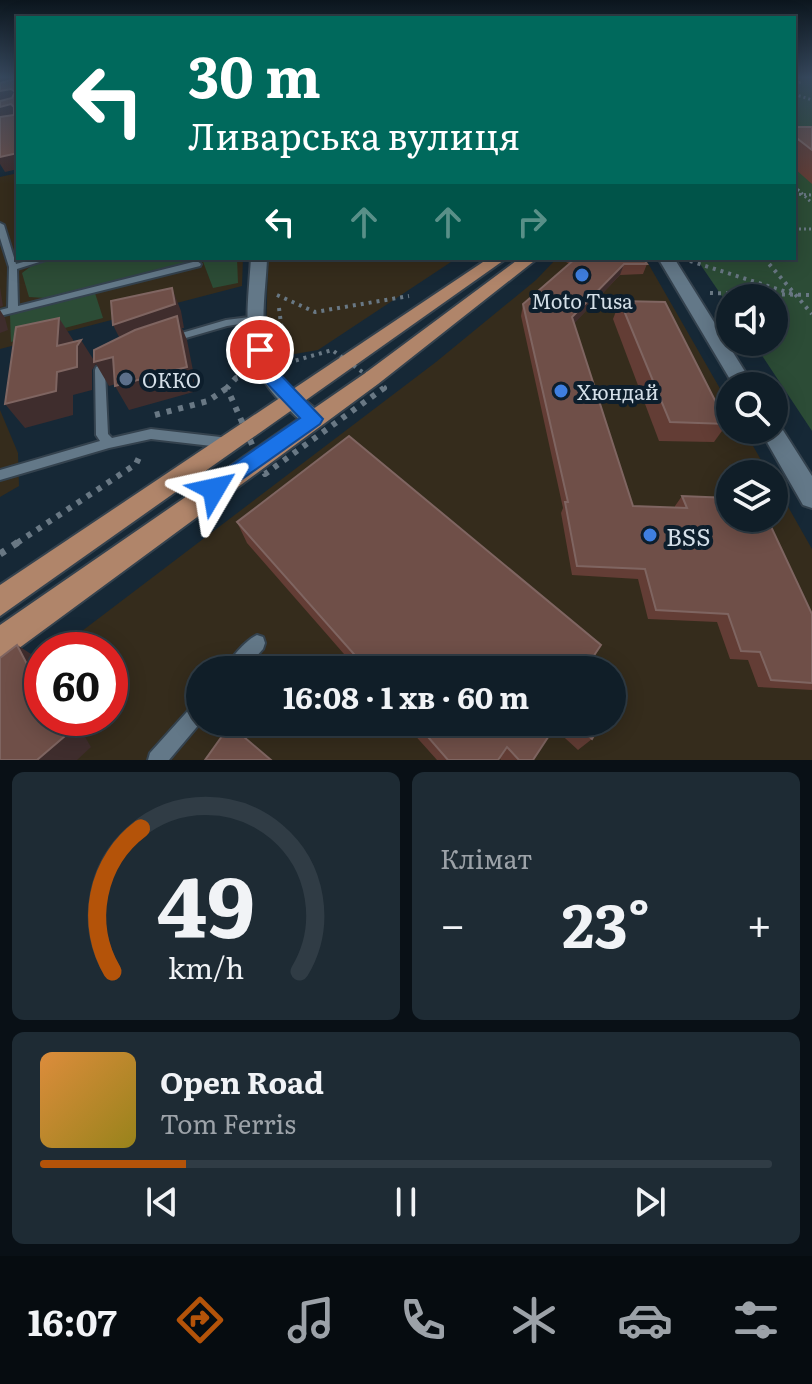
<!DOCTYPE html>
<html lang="uk">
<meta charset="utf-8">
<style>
body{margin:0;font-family:Literata,serif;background:#1e2b34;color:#f1f3f6;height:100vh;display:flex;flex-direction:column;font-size:30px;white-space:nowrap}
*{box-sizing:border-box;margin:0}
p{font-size:26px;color:#9ca2a8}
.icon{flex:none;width:44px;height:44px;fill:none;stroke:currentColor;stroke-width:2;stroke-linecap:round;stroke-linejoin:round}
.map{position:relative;height:760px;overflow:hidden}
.details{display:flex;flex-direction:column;gap:12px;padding:12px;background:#091016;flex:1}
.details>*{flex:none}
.banner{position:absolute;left:16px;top:16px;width:780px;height:244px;border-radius:0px;box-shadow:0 4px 20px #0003,0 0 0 2px #303c45;background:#00695c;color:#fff;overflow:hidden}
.controls{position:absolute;left:716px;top:284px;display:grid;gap:16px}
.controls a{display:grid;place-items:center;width:72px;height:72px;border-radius:50%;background:#101e28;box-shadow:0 4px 20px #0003,0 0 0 2px #303c45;font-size:40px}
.speed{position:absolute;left:24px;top:632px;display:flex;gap:16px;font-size:40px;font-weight:700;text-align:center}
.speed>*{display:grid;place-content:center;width:104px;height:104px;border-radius:50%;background:#101e28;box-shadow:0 4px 20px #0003,0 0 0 2px #303c45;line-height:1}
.speed .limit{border:12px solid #d22;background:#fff;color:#111}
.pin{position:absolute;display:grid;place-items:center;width:68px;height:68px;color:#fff;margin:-34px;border:4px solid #fff;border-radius:50%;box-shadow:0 2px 8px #0007}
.me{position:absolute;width:88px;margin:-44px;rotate:54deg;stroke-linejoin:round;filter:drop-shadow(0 0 6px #0008)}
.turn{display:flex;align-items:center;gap:28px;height:168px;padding:0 40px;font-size:36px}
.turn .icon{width:104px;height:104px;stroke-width:2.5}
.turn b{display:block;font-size:56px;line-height:68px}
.lanes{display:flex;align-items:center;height:76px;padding:0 40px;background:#0003;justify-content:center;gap:40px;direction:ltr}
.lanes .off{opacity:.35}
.big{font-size:60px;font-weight:700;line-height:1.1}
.details .widget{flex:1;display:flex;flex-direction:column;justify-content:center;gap:12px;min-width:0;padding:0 28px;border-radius:12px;background:#1e2b34}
.details .dial{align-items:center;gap:0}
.dial svg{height:208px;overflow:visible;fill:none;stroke:#303c45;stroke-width:7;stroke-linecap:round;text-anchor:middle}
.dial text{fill:#f1f3f6;stroke:none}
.song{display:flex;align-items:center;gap:24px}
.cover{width:96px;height:96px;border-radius:12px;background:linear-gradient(135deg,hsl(30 70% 55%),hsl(50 70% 35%))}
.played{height:8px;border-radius:4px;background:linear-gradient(90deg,#b45309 20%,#303c45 20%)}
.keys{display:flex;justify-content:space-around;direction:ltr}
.heat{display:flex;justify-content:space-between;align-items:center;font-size:44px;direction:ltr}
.details .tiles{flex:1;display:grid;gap:12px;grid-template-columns:1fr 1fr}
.widget:last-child{grid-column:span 2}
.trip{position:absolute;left:186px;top:656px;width:440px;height:80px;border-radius:40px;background:#101e28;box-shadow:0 4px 20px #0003,0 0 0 2px #303c45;font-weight:700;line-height:80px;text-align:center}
.menu{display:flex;height:128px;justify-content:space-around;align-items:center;background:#060c10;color:#9ca2a8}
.menu .icon{width:56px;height:56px}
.menu .on{color:#b45309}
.menu b{font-size:36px;color:#f1f3f6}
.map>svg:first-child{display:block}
.industrial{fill:#352c1c;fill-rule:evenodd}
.green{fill:#2c4c36}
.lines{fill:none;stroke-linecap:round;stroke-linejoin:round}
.lane-casing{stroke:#34424e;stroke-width:4}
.street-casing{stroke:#34424e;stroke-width:4}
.secondary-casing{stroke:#34424e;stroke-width:4}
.primary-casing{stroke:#34424e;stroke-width:4}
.path-far3{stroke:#697884;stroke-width:3;stroke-dasharray:2 3;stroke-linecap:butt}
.path-far2{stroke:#697884;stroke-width:4;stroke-dasharray:3 5;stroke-linecap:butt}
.path-far1{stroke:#697884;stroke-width:6;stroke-dasharray:5 7;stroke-linecap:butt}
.path{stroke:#697884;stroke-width:7;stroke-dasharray:6 9;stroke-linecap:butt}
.lane{fill:#637888;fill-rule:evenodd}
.street{fill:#637888;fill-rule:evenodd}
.secondary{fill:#637888;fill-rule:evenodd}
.primary{fill:#b0856a;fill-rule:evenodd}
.wall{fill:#633d35}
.shaded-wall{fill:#3f2d2d}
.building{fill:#6f4f48;stroke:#7f6561;stroke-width:2}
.route{fill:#1a73e8;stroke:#114b97;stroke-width:2}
.shop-dot{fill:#3f7fe0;stroke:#0d1e2c;stroke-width:3}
.service-dot{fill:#5c6f8a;stroke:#0d1e2c;stroke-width:3}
.labels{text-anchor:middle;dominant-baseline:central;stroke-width:8;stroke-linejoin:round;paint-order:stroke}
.poi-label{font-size:20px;fill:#d4dfe8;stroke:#0d1e2c;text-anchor:start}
.near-poi-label{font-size:24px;fill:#d4dfe8;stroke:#0d1e2c;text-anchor:start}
</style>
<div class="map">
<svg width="812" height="760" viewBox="0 0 812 760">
<rect width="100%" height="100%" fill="#162836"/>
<!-- industrial -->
<g class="industrial">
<path d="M 18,173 L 18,258 L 243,258 L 242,286 L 0,349 L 0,177 Z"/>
<path d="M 268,258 L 457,258 L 318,350 L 283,356 L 266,339 Z"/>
<path d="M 557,258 L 645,258 L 730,406 L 730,430 L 744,430 L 769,474 L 730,474 L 730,518 L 774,518 L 774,482 L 812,549 L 812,760 L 0,760 L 42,718 L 110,718 L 110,650 L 57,650 L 436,362 L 536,280 ZM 200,670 L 612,670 L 612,722 L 200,722 Z"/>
<path d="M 0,410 L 18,453 L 19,486 L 0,497 Z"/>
</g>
<!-- green -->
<g class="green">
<path d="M 794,78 L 812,78 L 812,431 L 753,342 L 774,342 L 774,298 L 730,298 L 730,308 L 696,258 L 794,258 Z"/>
<path d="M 58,258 L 237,258 L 238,283 L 213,288 L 202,259 L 45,298 L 29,297 L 22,273 L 34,264 Z"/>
<path d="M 95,293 L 103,318 L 11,342 L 10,315 Z"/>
</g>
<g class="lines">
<defs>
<g id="lane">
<path d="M 0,223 L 4,225 L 16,264 L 38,258 L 52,258 L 17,269 L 18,306 L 197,261 L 201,264 L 200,266 L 0,316 L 0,310 L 8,308 L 9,267 L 0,238 Z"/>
<path d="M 257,316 L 262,319 L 260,321 L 227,326 L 172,342 L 167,339 L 168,337 L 226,320 Z"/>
<path d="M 108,361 L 113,365 L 105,372 L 108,434 L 112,438 L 151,429 L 229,438 L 233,440 L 235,443 L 233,446 L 229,448 L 151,439 L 109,448 L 0,480 L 0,470 L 100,441 L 96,435 L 95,370 L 96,367 Z"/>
<path d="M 257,635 L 263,637 L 265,643 L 263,649 L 244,670 L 225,670 C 230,658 245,641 257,635 Z"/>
<path d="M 200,701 L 200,722 L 201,722 L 169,760 L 148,760 L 150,753 L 194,704 Z"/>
</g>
<path id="street" d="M 251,258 L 267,258 C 266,293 256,338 275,370 C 286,387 305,400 321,413 L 324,419 L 321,425 C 306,429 299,419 289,410 C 237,362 247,322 251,258 Z"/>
<g id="secondary">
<path d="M 658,258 L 674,258 L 754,386 L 734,386 Z"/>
<path d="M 774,422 L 779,424 L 812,476 L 812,508 L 803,505 L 760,430 L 774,430 Z"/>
</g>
<g id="primary">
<path d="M 489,258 L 507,258 L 0,616 L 0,585 Z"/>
<path d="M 520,258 L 538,258 L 378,384 L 11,654 L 0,658 L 0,625 L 364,374 Z"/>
</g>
</defs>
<!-- lane casing -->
<use href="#lane" class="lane-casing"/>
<!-- street casing -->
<use href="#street" class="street-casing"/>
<!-- secondary casing -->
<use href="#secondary" class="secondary-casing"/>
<!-- primary casing -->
<use href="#primary" class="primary-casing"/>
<!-- path-far3 -->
<g class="path-far3">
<path d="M 794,84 L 801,82"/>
<path d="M 794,94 L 812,100"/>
<path d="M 794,186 L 812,203"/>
<path d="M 794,194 L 812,195"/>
<path d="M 794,229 L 812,229"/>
</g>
<!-- path-far2 -->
<g class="path-far2">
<path d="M 764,258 L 812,314"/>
<path d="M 690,261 L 796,295"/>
<path d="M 710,293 L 812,295"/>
<path d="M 277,295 L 315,312 L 409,296"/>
<path d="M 279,308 L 286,362"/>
<path d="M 242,376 L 332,350 L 368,376"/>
</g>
<!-- path-far1 -->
<g class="path-far1">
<path d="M 249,374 L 236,378 L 227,388 L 265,474 L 384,388 L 365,374"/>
<path d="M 155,415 L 208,401 L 227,388"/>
<path d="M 17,543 L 136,464 L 141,453"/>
</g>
<!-- path -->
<path class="path" d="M 0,554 L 20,541"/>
<!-- lane -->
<use href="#lane" class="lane"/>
<!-- street -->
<use href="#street" class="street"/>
<!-- secondary -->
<use href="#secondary" class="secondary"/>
<!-- primary -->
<use href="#primary" class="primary"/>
</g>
<!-- wall -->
<g class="wall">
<path d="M 794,127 L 812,127 L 812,184 L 794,168 Z"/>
<path d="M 567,258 L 643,258 L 647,264 L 643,274 L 620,275 L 574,323 L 633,506 L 675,508 L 675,506 L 682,496 L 812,614 L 812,690 L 758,687 L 748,660 L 730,659 L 717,622 L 648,619 L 638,579 L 572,575 L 561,513 L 563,508 L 521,316 L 523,304 L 570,264 L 566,262 Z"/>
<path d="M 620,301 L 727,424 L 714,442 L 659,441 L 613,319 Z"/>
<path d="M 237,522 L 589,663 L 597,670 L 358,670 L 247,543 Z"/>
<path d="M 403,722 L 602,722 L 592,739 L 578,750 L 554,728 L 533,760 L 501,760 L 499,758 L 498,760 L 437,760 Z"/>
</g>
<!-- shaded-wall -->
<g class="shaded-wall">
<path d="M 0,78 L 14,78 L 18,84 L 0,88 Z"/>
<path d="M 11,89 L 17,101 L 0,106 L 0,91 Z"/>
<path d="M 11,104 L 18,117 L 0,122 L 0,107 Z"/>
<path d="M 18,153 L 18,169 L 5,172 L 0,164 L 0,157 Z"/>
<path d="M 624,264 L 620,275 L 569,329 L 572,317 Z"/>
<path d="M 0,287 L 3,306 L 0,307 Z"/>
<path d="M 172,288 L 181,311 L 184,328 L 182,328 L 187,340 L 197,391 L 129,410 L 115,386 L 125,349 L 113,325 Z"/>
<path d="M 0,310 L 5,318 L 8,330 L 0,333 Z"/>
<path d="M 59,318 L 77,346 L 81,340 L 95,362 L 113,357 L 127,381 L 109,386 L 96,364 L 92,370 L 92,390 L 73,395 L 73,415 L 25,428 L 5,404 L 57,346 Z"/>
<path d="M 17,645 L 42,661 L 42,693 Z"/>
<path d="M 55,718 L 74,718 L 91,747 L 77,760 L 37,760 Z"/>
</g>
<!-- building -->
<g class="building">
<path d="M 14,78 L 18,78 L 18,89 L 16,89 L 18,92 L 18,153 L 0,157 L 0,117 L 14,115 L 14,107 L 11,104 L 0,107 L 0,101 L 12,98 L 15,92 L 11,89 L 0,91 L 0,83 L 15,79 Z"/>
<path d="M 794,127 L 812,127 L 812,150 L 794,136 Z"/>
<path d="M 576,258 L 643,258 L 647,264 L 624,264 L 572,317 L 633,506 L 687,508 L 682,496 L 730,498 L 730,518 L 767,518 L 812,614 L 812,683 L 771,680 L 760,652 L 741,651 L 728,614 L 656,610 L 645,569 L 577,566 L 565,502 L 568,502 L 523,304 Z"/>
<path d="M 172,288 L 175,304 L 113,325 L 111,301 Z"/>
<path d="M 620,301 L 665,302 L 727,424 L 670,422 Z"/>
<path d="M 177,316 L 187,367 L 115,386 L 113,357 L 94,362 L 94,350 L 135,330 Z"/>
<path d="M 59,318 L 57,346 L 81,340 L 77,346 L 77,367 L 57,372 L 56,391 L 5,404 L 16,327 Z"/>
<path d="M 349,436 L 601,645 L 589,663 L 597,670 L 368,670 L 237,522 Z"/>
<path d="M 17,645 L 42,693 L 42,718 L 55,718 L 65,736 L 37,760 L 0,760 L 0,658 Z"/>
<path d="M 612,683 L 621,690 L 612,705 Z"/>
<path d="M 415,722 L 558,722 L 533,760 L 519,760 L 507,747 L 498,760 L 448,760 Z"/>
<path d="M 573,722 L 602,722 L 592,739 Z"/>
<path d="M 230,725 L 271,760 L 205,760 Z"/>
</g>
<!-- sky -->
<linearGradient id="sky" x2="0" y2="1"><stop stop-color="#0c161e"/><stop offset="0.42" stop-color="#36485d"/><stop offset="1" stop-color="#36485d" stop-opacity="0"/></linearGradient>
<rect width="812" height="184" fill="url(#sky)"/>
<!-- route -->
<path class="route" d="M 260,344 L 268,350 L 274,368 L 323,419 L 320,424 L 214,499 L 206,496 L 203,489 L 206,483 L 300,418 L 259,375 L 251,350 Z"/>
<!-- markers -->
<g class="shop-dot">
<circle cx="582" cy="275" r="8"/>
<circle cx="561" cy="391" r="8"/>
<circle cx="650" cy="535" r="8"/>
</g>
<circle class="service-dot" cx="126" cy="379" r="8"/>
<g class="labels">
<!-- poi labels -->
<g class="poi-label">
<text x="582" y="300" text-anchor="middle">Moto Tusa</text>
<text x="142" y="379">ОККО</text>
<text x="577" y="391">Хюндай</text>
</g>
<!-- near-poi labels -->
<g class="near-poi-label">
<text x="666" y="535">BSS</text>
</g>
</g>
</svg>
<div class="controls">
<a><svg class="icon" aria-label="sound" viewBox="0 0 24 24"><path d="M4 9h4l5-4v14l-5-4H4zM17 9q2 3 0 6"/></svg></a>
<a><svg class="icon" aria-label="search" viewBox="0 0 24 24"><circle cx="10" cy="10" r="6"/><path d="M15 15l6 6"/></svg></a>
<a><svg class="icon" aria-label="layers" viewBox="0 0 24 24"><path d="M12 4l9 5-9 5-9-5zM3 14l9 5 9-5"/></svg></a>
</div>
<div class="speed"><div class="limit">60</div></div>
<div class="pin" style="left:260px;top:350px;background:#d93025"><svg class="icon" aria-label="arrive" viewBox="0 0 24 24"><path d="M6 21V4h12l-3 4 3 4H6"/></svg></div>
<svg class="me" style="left:214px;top:489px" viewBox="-20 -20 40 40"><path d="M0-17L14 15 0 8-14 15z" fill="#1a73e8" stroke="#fff" stroke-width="4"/></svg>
<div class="trip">16:08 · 1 хв · 60 m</div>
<div class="banner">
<div class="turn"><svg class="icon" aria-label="left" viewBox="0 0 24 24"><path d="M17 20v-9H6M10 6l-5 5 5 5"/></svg><div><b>30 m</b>Ливарська вулиця</div></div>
<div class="lanes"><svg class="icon" aria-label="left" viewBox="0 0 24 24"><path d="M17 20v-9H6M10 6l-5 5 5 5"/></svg><svg class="icon off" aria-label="ahead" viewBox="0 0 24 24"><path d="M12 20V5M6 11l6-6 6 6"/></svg><svg class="icon off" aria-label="ahead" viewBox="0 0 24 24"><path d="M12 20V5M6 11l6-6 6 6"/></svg><svg class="icon off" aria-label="right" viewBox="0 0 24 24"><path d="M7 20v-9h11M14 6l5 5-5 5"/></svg></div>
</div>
</div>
<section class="details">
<div class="tiles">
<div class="widget dial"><svg viewBox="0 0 100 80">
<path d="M14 69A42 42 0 1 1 86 69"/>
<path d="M14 69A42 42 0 0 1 25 14" stroke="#b45309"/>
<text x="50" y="56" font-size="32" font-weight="700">49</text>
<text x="50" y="72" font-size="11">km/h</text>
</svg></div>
<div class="widget"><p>Клімат</p>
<div class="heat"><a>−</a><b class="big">23°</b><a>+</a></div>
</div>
<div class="widget">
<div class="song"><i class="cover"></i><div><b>Open Road</b><p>Tom Ferris</p></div></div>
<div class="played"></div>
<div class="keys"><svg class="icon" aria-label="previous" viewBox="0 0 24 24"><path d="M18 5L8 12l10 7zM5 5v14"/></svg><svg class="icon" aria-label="pause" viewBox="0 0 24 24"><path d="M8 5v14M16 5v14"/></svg><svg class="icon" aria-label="next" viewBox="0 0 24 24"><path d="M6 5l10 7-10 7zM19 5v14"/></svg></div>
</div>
</div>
</section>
<nav class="menu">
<b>16:07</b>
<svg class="icon on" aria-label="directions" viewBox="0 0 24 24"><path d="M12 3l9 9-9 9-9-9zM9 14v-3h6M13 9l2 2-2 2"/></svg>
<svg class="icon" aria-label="music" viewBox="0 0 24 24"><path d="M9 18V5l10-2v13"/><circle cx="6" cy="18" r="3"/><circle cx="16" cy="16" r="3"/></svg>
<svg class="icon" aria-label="phone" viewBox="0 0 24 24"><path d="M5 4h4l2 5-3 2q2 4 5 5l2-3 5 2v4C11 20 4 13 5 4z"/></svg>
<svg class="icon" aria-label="climate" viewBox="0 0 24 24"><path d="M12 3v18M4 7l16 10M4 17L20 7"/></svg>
<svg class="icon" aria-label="car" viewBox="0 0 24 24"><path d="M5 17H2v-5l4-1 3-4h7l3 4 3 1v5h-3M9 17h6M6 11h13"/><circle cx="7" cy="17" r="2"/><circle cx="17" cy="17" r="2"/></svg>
<svg class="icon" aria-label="filters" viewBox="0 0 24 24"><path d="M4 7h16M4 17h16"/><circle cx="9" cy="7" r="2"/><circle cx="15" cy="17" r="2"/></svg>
</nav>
